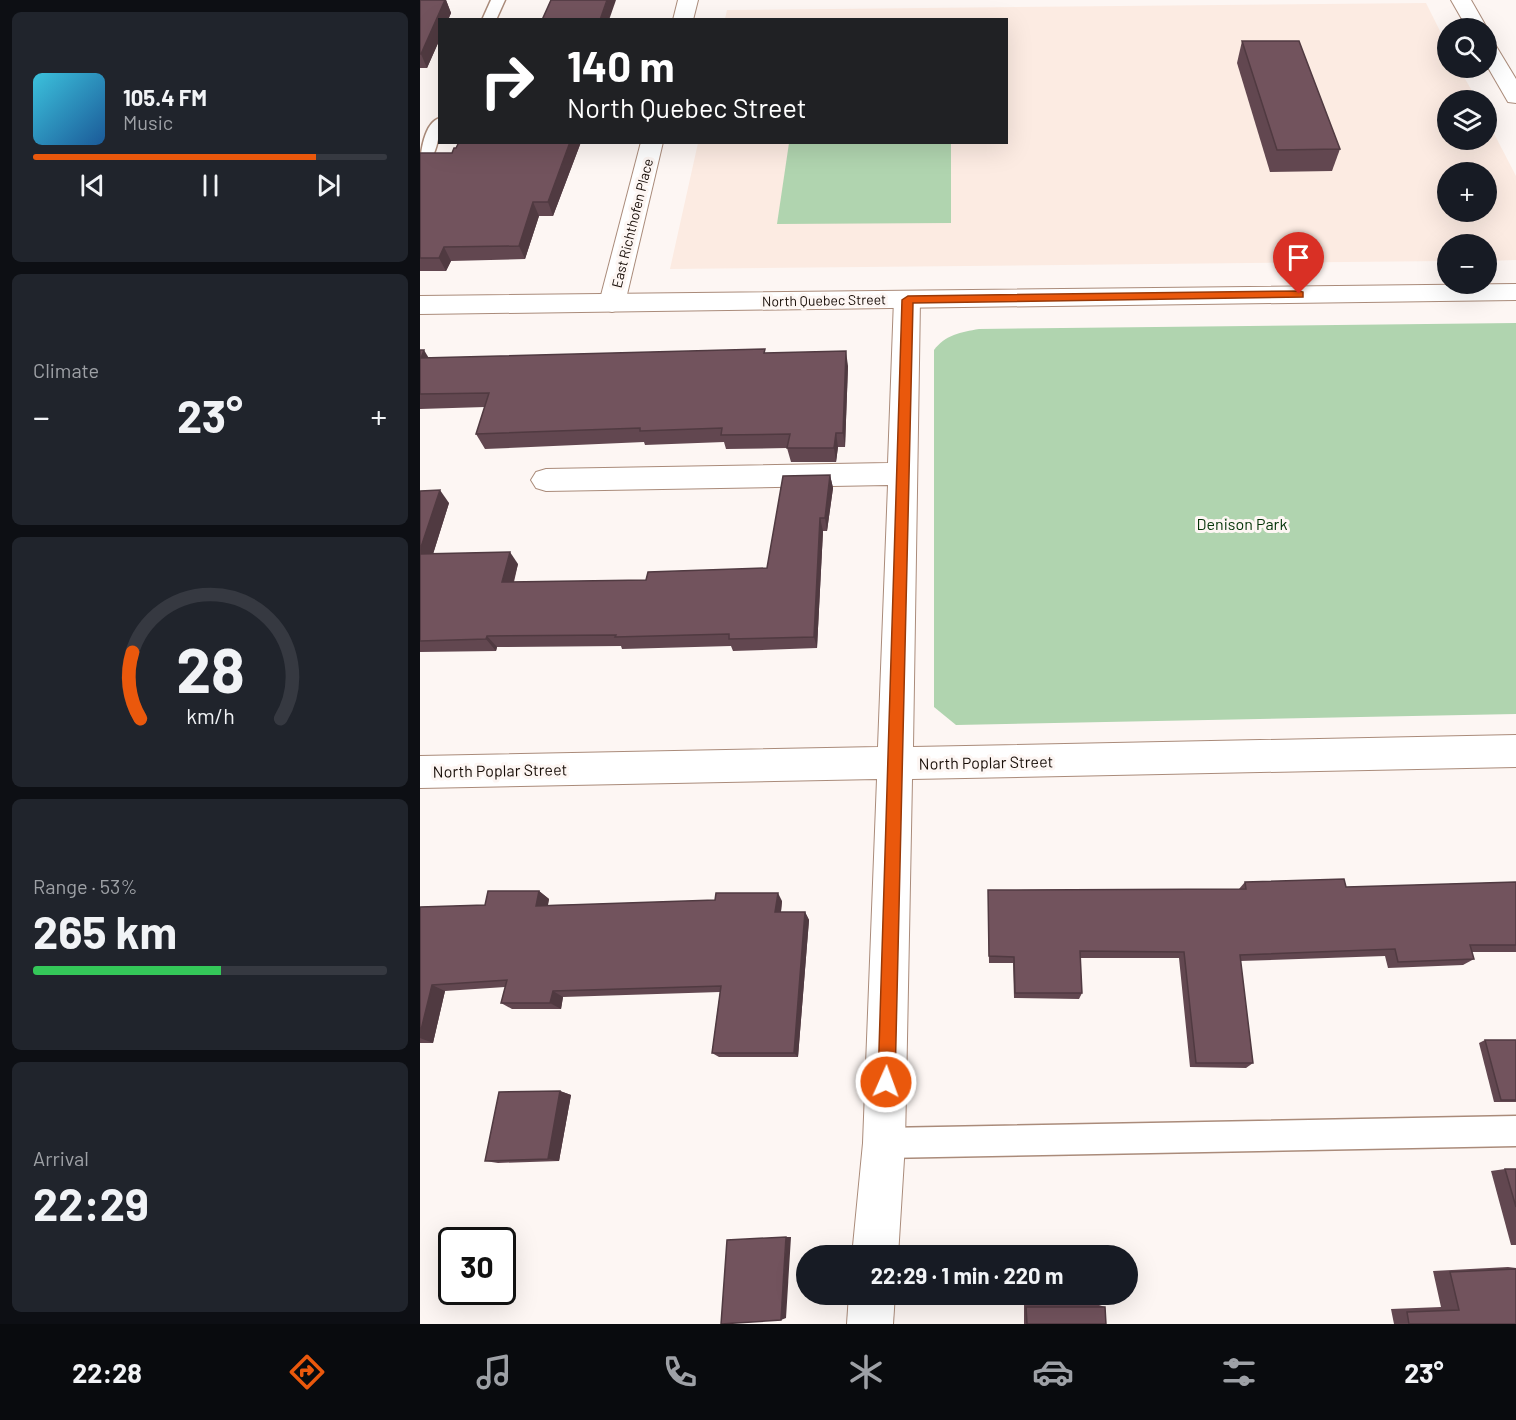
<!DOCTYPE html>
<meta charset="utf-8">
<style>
body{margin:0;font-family:Barlow,sans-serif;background:#20242c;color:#f1f3f6;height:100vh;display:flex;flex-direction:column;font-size:22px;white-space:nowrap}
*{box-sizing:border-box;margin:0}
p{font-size:20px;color:#9ea1a6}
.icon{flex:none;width:33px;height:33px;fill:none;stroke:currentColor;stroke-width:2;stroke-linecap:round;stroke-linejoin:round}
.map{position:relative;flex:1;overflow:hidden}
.side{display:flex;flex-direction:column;gap:12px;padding:12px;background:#0d0f14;width:420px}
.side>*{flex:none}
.hud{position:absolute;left:18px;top:18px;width:570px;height:126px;border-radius:0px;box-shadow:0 6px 24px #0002;background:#202124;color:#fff;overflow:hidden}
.controls{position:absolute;left:1017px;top:18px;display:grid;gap:12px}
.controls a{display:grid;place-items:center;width:60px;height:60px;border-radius:50%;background:#171b24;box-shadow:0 6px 24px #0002;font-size:30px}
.speed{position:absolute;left:18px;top:1227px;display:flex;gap:12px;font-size:30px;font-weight:700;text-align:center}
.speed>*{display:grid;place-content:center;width:78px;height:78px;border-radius:50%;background:#171b24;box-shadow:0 6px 24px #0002;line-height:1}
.speed .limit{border:3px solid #111;border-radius:9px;background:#fff;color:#111}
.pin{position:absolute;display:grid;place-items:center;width:51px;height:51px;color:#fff;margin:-62px -26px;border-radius:50% 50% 50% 0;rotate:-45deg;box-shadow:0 0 6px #0007}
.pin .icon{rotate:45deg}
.me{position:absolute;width:66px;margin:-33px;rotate:2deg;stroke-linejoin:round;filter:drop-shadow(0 0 4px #0008)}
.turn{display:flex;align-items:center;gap:21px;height:126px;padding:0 30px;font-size:27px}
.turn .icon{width:78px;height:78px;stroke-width:2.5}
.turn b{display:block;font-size:42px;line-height:51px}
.big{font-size:45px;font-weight:700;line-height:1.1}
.side .widget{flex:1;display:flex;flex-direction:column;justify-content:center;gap:9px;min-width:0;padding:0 21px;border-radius:9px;background:#20242c}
.side .dial{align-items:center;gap:0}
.dial svg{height:156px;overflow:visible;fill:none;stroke:#363941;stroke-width:7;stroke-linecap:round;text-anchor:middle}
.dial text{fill:#f1f3f6;stroke:none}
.song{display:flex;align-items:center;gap:18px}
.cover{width:72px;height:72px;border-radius:9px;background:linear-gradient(135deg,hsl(190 70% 55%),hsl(210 70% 35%))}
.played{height:6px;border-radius:3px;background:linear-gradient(90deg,#ea580c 80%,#363941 80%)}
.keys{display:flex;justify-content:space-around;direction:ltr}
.heat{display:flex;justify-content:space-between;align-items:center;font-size:33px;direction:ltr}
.charge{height:9px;border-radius:4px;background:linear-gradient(90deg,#34c759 53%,#363941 0)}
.trip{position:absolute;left:376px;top:1245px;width:342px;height:60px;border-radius:30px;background:#171b24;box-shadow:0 6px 24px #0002;font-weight:700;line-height:60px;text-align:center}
.menu{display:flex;height:96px;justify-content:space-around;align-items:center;background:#090b0e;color:#9ea1a6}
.menu .icon{width:42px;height:42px}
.menu .current{color:#ea580c}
.menu b{font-size:27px;color:#f1f3f6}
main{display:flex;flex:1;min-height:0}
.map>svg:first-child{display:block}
.built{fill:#fcebe2;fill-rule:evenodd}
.green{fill:#b0d4af}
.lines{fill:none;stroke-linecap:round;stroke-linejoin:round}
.lane-casing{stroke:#aa8b7a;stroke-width:3}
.street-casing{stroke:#aa8b7a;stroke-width:2}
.secondary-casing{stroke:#aa8b7a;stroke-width:2}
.lane{fill:#fff;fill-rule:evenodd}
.street{fill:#fff;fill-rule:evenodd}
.secondary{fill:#fff;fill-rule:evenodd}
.wall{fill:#624750}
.shaded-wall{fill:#503a41}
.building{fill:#72535d;stroke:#503a41;stroke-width:1.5}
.route{fill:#ea580c;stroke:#983908;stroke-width:1.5}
.labels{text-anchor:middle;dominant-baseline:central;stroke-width:6;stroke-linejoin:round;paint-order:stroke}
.far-street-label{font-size:14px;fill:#160c06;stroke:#fdf6f3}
.park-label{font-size:16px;fill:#033307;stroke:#fdf6f3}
.street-label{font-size:16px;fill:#160c06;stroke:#fdf6f3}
</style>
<main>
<section class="side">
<div class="widget">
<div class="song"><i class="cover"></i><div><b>105.4 FM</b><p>Music</p></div></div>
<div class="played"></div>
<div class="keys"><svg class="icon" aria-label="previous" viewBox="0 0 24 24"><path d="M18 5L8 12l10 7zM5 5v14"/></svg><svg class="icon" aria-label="pause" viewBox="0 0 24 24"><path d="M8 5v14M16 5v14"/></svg><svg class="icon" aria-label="next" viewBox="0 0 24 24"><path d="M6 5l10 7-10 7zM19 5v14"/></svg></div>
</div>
<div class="widget"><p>Climate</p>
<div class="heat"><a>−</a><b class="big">23°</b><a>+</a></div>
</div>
<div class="widget dial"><svg viewBox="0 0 100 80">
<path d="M14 69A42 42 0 1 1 86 69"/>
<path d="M14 69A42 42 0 0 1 10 35" stroke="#ea580c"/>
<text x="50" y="56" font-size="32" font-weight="700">28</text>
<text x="50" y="72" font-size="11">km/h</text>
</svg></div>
<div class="widget"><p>Range · 53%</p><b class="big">265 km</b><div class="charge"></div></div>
<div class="widget"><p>Arrival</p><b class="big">22:29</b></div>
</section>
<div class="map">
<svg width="1096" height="1324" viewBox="0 0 1096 1324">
<rect width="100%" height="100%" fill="#fdf6f3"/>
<!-- built -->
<path class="built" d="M 1006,3 L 1027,45 L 1028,68 L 1039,68 L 1057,100 L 1028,100 L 1028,140 L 1066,140 L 1067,120 L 1096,176 L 1096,260 L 1067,261 L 1066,244 L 1028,244 L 1027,261 L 250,269 L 278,143 L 586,142 L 586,20 L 305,19 L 307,10 ZM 1028,172 L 1066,172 L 1066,212 L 1028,212 Z"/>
<!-- green -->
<g class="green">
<path d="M 369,143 L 531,143 L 531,223 L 357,224 Z"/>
<path d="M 1096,323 L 1096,714 L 536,725 L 514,707 L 514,350 C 525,335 541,332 559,329 Z"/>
</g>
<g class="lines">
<defs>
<g id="lane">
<path d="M 71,0 L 85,0 L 76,20 L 62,20 Z"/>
<path d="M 20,118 C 20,132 17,163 0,168 C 0,154 4,122 20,118 Z"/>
<path d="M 1096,1116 L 1096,1146 L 464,1158 L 454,1153 L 449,1143 L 454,1133 L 464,1128 Z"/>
</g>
<g id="street">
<path d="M 258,0 L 278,0 L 273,20 L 253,20 Z"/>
<path d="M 221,142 L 243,142 L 205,303 L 201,309 L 192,312 L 183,309 L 179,303 Z"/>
<path d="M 487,291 L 496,293 L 500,299 L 493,747 L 1096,735 L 1096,767 L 492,779 L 485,1143 L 478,1256 L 432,1256 L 443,1143 L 457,779 L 0,788 L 0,756 L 458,747 L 468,485 L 126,491 L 116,488 L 111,480 L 116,472 L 126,469 L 468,463 L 474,299 L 478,293 Z"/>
<path d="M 429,1294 L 475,1294 L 473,1324 L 427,1324 Z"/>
</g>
<g id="secondary">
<path d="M 1031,0 L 1051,0 L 1067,28 L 1066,29 L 1047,28 Z"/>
<path d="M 1066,39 L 1073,41 L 1096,79 L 1096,103 L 1088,102 L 1066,64 Z"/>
<path d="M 1096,284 L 1096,300 L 0,314 L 0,296 Z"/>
</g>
</defs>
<!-- lane casing -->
<use href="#lane" class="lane-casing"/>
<!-- street casing -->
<use href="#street" class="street-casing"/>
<!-- secondary casing -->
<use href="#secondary" class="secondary-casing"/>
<!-- lane -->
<use href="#lane" class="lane"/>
<!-- street -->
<use href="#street" class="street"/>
<!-- secondary -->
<use href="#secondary" class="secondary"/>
</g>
<!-- wall -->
<g class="wall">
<path d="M 0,0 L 26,0 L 31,13 L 7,68 L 0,68 Z"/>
<path d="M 822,41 L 920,149 L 912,171 L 850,172 L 817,63 Z"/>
<path d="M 39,142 L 161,142 L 133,216 L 119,216 L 105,259 L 31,261 L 26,271 L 0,271 L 0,153 L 32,153 L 36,148 Z"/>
<path d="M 0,350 L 8,358 L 345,353 L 428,366 L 425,447 L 418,447 L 416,462 L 371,462 L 367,448 L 306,449 L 304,442 L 225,445 L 224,442 L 65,449 L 56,434 L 65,407 L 0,409 Z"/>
<path d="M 410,475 L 413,488 L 407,531 L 403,531 L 397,648 L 313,651 L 311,646 L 202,649 L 201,646 L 77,647 L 76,651 L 0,652 L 0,491 L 29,503 L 13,554 L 98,564 L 94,582 L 226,580 L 347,568 Z"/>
<path d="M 825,882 L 926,887 L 1096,882 L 1096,952 L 1052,952 L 1054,959 L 1043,965 L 968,968 L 965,956 L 820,961 L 833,1063 L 826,1068 L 770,1067 L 759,958 L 660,958 L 662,993 L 659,999 L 594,998 L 593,963 L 569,963 L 568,890 L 819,889 Z"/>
<path d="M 119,891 L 129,899 L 128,905 L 362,901 L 361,912 L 385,912 L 389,920 L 378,1057 L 299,1057 L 292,1053 L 300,992 L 143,997 L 141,1009 L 92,1009 L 81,1003 L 85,987 L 25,991 L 13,1043 L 0,1043 L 0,907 L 65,905 Z"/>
<path d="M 1065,1040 L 1096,1040 L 1096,1102 L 1074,1102 L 1059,1043 Z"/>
<path d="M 140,1091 L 151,1095 L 139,1161 L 78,1163 L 65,1161 Z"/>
<path d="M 1085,1169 L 1096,1169 L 1096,1245 L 1091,1245 L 1071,1171 Z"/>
<path d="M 1088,1267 L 1096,1268 L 1096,1324 L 974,1324 L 971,1309 L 1021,1307 L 1013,1271 Z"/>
<path d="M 604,1304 L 679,1305 L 685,1307 L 686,1324 L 604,1324 Z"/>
</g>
<!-- shaded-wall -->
<g class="shaded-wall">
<path d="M 25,0 L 26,0 L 31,13 L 28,20 L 20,20 L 20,39 L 7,68 L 1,54 Z"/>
<path d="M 187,0 L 196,0 L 189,20 L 180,20 Z"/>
<path d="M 150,142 L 161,142 L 133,216 L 128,202 Z"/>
<path d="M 113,202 L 119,216 L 105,259 L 99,246 Z"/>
<path d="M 24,247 L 31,261 L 26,271 L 19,258 Z"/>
<path d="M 4,350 L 13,365 L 1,358 Z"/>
<path d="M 426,351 L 428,366 L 425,447 L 423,433 Z"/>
<path d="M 416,433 L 418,447 L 416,462 L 414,448 Z"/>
<path d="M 410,475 L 413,488 L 407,531 L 405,518 Z"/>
<path d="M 20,490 L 29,503 L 9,567 L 0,556 L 0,550 Z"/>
<path d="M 400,518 L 403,531 L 397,648 L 394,637 Z"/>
<path d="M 90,552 L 98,564 L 90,594 L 82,582 Z"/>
<path d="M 67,636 L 77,647 L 76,651 L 66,639 Z"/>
<path d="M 119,891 L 129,899 L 126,914 L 116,906 Z"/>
<path d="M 358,893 L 362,901 L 360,920 L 355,912 Z"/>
<path d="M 385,912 L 389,920 L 378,1057 L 374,1053 Z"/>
<path d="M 12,985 L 25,991 L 13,1043 L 0,1038 L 0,1034 Z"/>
<path d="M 133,991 L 143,997 L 141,1009 L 130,1003 Z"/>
<path d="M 140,1091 L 151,1095 L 139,1161 L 128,1159 Z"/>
<path d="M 366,1237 L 371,1237 L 366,1318 L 361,1320 Z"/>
</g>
<!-- building -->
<g class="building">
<path d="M 0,0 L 25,0 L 1,54 L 0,54 Z"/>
<path d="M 131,0 L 187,0 L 180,20 L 122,20 Z"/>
<path d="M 822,41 L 879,41 L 920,149 L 857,150 Z"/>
<path d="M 39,142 L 150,142 L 128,202 L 113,202 L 99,246 L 24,247 L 19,258 L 0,258 L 0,153 L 32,153 L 34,148 L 36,148 Z"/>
<path d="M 345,349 L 344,353 L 426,351 L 423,433 L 416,433 L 414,448 L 367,448 L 370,434 L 301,435 L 302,428 L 220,431 L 220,428 L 56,434 L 69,393 L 0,394 L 0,350 L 4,350 L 1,358 Z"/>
<path d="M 410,475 L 405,518 L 400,518 L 394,637 L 309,639 L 309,634 L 195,637 L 196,635 L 67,636 L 66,639 L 0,641 L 0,554 L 90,552 L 82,582 L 226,580 L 228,572 L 347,568 L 363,476 Z"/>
<path d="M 20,490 L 0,550 L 0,491 Z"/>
<path d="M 924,879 L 926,887 L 1096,882 L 1096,945 L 1050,945 L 1054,959 L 978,962 L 975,949 L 820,955 L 833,1063 L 776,1063 L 764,952 L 660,951 L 662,993 L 595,993 L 594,957 L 569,956 L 568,890 L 826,889 L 825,882 Z"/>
<path d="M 68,891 L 119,891 L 116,906 L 295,900 L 296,893 L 358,893 L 355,912 L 385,912 L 374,1053 L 292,1053 L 301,986 L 133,991 L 130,1003 L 81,1003 L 87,980 L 12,985 L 0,1034 L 0,907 L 65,905 Z"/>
<path d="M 1065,1040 L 1096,1040 L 1096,1100 L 1081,1100 Z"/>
<path d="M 140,1091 L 128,1159 L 65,1161 L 79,1092 Z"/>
<path d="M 1085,1169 L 1096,1169 L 1096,1207 Z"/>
<path d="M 366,1237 L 361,1320 L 301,1324 L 307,1240 Z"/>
<path d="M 1096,1269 L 1096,1324 L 989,1324 L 987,1312 L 1039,1310 L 1030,1272 Z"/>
<path d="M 606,1307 L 685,1307 L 686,1324 L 607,1324 Z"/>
</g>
<!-- route -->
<path class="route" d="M 879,291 L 883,292 L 883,297 L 493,303 L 475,1082 L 472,1088 L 466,1091 L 460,1088 L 458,1082 L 482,300 L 488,296 Z"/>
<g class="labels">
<!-- far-street labels -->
<g class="far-street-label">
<text transform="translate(212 223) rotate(-76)">East Richthofen Place</text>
<text transform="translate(404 300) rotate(-1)">North Quebec Street</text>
</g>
<!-- park labels -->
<g class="park-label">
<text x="822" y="523">Denison Park</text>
</g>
<!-- street labels -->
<g class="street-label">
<text transform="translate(566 762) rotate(-1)">North Poplar Street</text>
<text transform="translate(80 770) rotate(-1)">North Poplar Street</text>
</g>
</g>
</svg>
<div class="controls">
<a><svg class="icon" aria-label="search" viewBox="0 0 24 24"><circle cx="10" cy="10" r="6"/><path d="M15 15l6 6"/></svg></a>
<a><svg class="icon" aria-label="layers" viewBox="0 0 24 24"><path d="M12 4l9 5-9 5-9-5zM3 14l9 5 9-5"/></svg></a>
<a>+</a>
<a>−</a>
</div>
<div class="speed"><div class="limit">30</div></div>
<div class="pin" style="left:879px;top:294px;background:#d93025"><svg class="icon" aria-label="arrive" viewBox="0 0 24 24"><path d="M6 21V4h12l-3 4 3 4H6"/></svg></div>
<svg class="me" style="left:466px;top:1082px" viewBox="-20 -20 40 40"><circle r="17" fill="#ea580c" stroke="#fff" stroke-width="3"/><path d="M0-11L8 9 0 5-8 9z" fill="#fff"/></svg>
<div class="trip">22:29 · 1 min · 220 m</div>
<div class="hud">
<div class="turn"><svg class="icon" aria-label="right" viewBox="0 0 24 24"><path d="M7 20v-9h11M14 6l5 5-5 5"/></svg><div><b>140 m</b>North Quebec Street</div></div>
</div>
</div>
</main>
<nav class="menu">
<b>22:28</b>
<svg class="icon current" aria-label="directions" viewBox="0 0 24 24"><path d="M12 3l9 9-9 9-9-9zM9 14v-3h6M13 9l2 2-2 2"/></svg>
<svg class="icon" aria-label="music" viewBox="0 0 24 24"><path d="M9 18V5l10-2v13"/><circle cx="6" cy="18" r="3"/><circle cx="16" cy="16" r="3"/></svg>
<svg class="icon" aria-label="phone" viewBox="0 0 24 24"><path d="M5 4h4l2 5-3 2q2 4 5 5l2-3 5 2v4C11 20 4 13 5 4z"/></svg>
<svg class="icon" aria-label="climate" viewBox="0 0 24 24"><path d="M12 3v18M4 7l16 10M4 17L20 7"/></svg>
<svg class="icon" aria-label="car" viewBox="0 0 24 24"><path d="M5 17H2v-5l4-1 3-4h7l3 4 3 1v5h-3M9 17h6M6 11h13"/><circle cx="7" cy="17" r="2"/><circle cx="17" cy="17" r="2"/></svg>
<svg class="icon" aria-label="filters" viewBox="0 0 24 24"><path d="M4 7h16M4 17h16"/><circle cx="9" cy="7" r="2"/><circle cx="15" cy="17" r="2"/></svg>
<b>23°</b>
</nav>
